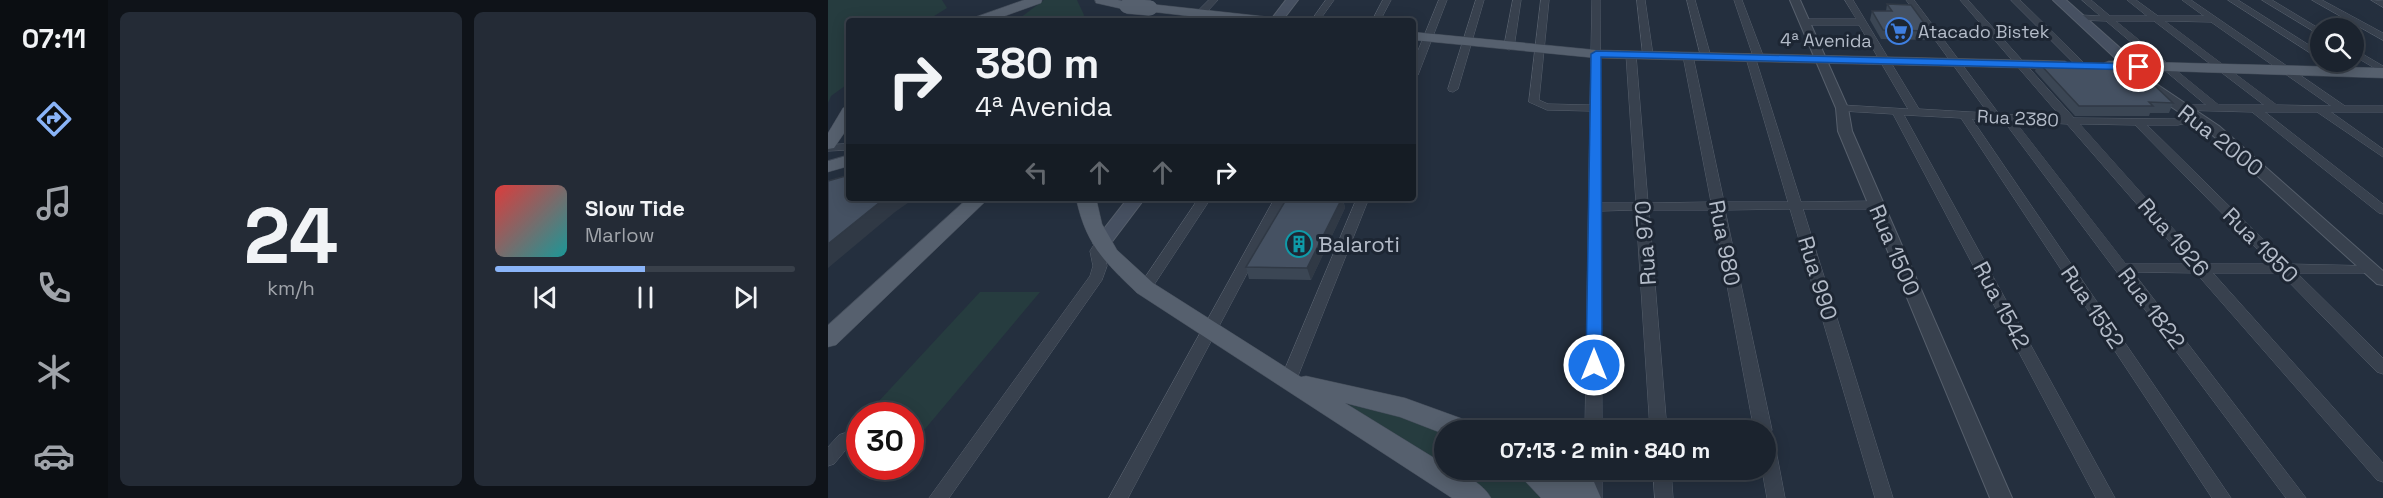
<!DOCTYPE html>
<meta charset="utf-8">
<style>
body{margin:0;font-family:"Space Grotesk",sans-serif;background:#242b36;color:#f1f3f6;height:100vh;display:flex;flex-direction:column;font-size:22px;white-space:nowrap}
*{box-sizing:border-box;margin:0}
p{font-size:20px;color:#a0a4aa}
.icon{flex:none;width:33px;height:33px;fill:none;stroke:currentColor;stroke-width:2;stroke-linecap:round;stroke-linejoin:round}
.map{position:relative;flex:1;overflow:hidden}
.side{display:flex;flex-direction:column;gap:12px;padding:12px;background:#0f1319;width:720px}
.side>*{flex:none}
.banner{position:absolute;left:18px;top:18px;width:570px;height:183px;border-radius:6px;box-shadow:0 3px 15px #0003,0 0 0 2px #39404a;background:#1b232e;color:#f1f3f6;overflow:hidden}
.tools{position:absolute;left:1482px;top:18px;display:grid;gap:12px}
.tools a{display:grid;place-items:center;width:54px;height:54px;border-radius:50%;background:#1b232e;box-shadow:0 3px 15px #0003,0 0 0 2px #39404a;font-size:30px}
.speed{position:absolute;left:18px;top:402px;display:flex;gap:12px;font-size:30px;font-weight:700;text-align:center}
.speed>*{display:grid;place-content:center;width:78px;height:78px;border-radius:50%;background:#1b232e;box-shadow:0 3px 15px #0003,0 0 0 2px #39404a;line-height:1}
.speed .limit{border:9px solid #d22;background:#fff;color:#111}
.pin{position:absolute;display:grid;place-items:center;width:51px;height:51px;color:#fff;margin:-26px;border:3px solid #fff;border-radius:50%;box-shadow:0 2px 6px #0007}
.me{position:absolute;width:66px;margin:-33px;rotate:0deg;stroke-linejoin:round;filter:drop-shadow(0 0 4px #0008)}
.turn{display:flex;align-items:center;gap:21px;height:126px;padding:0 30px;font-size:27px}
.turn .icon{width:78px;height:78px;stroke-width:2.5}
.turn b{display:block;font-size:42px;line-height:51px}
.lanes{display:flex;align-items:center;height:57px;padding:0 30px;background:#0003;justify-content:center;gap:30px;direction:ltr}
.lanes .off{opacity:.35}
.side .card{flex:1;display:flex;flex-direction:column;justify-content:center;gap:9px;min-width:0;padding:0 21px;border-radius:9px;background:#242b36}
.side .dial{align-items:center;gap:0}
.dial b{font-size:78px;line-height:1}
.song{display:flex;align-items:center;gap:18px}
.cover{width:72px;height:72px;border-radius:9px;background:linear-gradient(135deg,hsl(0 70% 55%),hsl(180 70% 35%))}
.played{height:6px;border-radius:3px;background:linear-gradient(90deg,#8ab4f8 50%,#39404a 50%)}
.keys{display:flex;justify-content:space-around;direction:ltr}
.side .tiles{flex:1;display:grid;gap:12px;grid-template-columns:repeat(2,1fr)}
.trip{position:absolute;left:606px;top:420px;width:342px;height:60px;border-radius:30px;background:#1b232e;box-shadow:0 3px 15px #0003,0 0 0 2px #39404a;font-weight:800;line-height:60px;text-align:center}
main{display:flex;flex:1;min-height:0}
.menu{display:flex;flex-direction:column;width:108px;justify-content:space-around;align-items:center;background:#0b0e12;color:#a0a4aa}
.menu .icon{width:42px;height:42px}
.menu .current{color:#8ab4f8}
.menu b{font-size:27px;color:#f1f3f6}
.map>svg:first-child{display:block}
.green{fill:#263c3f}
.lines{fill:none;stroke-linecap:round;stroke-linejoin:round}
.minor-casing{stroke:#565f6c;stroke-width:1}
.tertiary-casing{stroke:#565f6c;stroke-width:2}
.secondary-casing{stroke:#565f6c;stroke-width:2}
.primary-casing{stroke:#414a57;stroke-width:1}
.minor{fill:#38414e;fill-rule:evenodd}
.tertiary{fill:#38414e;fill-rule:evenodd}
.secondary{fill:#465061;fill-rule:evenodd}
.primary{fill:#56606e;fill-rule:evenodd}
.primary-bridge-casing{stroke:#414a57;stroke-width:16;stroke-linecap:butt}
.primary-bridge{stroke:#56606e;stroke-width:15}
.wall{fill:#3b4654}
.shaded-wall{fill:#303945}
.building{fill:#455162;stroke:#303945;stroke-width:1.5}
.route{fill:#1a73e8;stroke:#114b97;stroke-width:1.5}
.labels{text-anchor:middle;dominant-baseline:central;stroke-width:6;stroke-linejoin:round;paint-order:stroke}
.far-poi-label{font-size:18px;fill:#b4bcc9;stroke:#1d2633;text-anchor:start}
.far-street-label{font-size:18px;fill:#b4bcc9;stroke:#1d2633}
.street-label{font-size:22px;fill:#b4bcc9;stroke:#1d2633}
.poi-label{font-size:22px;fill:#b4bcc9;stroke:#1d2633;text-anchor:start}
</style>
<main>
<nav class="menu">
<b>07:11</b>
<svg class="icon current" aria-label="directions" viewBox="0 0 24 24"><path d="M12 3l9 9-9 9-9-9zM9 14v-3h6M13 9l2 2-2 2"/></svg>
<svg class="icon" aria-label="music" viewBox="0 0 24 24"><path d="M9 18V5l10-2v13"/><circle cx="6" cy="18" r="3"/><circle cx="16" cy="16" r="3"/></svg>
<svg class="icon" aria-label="phone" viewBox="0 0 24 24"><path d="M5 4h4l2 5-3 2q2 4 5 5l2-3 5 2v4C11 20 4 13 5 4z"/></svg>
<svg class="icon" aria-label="climate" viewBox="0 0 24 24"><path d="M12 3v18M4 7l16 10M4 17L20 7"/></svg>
<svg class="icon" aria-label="car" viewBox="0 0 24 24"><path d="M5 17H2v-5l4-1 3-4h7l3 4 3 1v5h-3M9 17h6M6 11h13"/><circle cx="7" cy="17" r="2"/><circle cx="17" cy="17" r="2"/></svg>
</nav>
<section class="side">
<div class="tiles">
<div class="card dial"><b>24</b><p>km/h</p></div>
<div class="card">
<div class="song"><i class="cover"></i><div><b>Slow Tide</b><p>Marlow</p></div></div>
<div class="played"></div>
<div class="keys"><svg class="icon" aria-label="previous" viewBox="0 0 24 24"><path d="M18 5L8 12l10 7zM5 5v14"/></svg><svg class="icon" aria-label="pause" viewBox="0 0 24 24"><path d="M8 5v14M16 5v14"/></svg><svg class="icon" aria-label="next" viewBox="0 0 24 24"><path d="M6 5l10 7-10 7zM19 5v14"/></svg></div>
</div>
</div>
</section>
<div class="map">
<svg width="1555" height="498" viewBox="0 0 1555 498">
<rect width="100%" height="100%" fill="#242f3e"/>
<!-- green -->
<g class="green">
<path d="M 0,0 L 114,0 L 119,8 L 98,21 L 21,21 L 21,83 L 3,96 L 0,103 Z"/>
<path d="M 216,0 L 249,0 L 256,15 L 254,21 L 188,21 Z"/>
<path d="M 152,292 L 212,292 L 97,429 L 83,429 L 82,416 L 38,415 Z"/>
<path d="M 509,402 L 604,423 L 619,430 L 616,430 L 616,470 L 686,470 L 721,498 L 660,498 Z"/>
</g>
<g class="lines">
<defs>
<g id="minor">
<path d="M 381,0 L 390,0 L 375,16 L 369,16 L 369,12 Z"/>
<path d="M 498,0 L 506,0 L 491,21 L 483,21 Z"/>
<path d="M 555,0 L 563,0 L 552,21 L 544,21 Z"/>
<path d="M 611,0 L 619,0 L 590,75 L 585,78 L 585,63 Z"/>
<path d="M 648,0 L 656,0 L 630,89 L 625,92 L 621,91 L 620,89 Z"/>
<path d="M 685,0 L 693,0 L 686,47 L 681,50 L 676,47 Z"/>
<path d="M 713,0 L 721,0 L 711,100 L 720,104 L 762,105 L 764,0 L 772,0 L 773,203 L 808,203 L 798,55 L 803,52 L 808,55 L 820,203 L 883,202 L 855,56 L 860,53 L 865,56 L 896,202 L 960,202 L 918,58 L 925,56 L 906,0 L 914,0 L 936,58 L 928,60 L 973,202 L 1048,201 L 1054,205 L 1048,209 L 975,209 L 1065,498 L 1047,498 L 962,209 L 897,210 L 944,430 L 941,435 L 938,436 L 938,430 L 926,430 L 885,210 L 821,210 L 839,430 L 822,430 L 808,210 L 773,211 L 774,430 L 757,430 L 762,111 L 719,110 L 701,102 Z"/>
<path d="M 809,0 L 817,0 L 825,55 L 820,58 L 815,55 Z"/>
<path d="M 859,0 L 867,0 L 883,57 L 881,59 L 873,57 Z"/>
<path d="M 1017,0 L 1025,0 L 1091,109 L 1160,113 L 1078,0 L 1086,0 L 1171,114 L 1233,117 L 1132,0 L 1140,0 L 1246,118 L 1350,119 L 1356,117 L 1360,113 L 1368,113 L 1369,115 L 1364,122 L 1350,125 L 1319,125 L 1460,264 L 1548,266 L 1550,269 L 1543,273 L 1469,273 L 1555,358 L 1555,374 L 1549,372 L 1452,273 L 1385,273 L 1555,463 L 1555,482 L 1549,480 L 1368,273 L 1305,272 L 1478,498 L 1458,498 L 1175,120 L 1144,119 L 1403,498 L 1384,498 L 1133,118 L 1076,115 L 1287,498 L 1268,498 L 1065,114 L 1014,111 L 1009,108 L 1014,105 L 1080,109 L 1031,25 L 977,25 L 973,22 L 977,19 L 1028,19 ZM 1187,121 L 1239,124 L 1361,264 L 1298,264 ZM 1252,124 L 1307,125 L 1444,264 L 1377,264 Z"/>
<path d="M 1183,0 L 1192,0 L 1257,64 L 1257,68 L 1251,68 Z"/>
<path d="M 1254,0 L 1263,0 L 1282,16 L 1319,16 L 1299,0 L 1308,0 L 1330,16 L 1376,16 L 1354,0 L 1363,0 L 1517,106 L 1555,106 L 1555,112 L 1503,112 L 1555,149 L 1555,157 L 1489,112 L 1437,112 L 1555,204 L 1555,214 L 1551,213 L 1424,112 L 1349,110 L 1349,106 L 1353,105 L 1378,105 L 1278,21 L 1249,20 L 1249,16 L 1252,15 L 1272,16 ZM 1288,21 L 1326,21 L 1436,105 L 1391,105 ZM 1337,21 L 1383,22 L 1503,106 L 1449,105 Z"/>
<path d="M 1400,0 L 1410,0 L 1492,52 L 1492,59 Z"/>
<path d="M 1434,0 L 1444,0 L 1492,29 L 1492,35 Z"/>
<path d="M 1484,0 L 1494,0 L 1555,33 L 1555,40 Z"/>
<path d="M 1543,0 L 1555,1 L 1555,7 Z"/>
<path d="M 1526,49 L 1555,66 L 1555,73 L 1526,56 Z"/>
<path d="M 1497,62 L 1508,62 L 1523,72 L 1515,74 Z"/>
<path d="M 21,144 L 21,150 L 0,151 L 0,145 Z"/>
<path d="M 371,198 L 383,198 L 322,291 L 312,291 L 310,288 Z"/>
<path d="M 447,198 L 459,198 L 300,498 L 281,498 Z"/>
<path d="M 529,198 L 541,198 L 468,381 L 466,385 L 460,387 L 454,385 L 452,381 Z"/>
<path d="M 274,239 L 281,243 L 276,251 L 279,266 L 274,280 L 121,498 L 101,498 L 262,276 L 265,266 L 262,251 L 269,240 Z"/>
<path d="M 17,433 L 23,435 L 26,440 L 6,464 L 0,466 L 0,447 L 11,435 Z"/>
<path d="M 938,438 L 944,440 L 947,445 L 957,498 L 939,498 L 934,470 L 938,470 Z"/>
<rect x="756" y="470" width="18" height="28"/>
<path d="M 825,470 L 843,470 L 845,498 L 827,498 Z"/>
</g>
<g id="tertiary">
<path d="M 962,0 L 972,0 L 1020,108 L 1024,131 L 1184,498 L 1162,498 L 1010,131 L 1008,108 Z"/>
<path d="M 1327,83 L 1391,126 L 1555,271 L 1555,285 L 1549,284 L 1381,132 L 1336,102 L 1321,87 Z"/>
</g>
<g id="secondary">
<path d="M 458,0 L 470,0 L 454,21 L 442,21 Z"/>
<path d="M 1225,0 L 1238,0 L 1310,64 L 1311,67 L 1310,70 L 1300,70 Z"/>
<path d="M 300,198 L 317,198 L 280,247 L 268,247 L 265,243 Z"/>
</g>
<g id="primary">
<path d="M 196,0 L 214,0 L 213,3 L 163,21 L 143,21 L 145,18 Z"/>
<path d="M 267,0 L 290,0 L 304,3 L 306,6 L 299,10 L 268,3 Z"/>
<path d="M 322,4 L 441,17 L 448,21 L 404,21 L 317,11 L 315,8 L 317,5 Z"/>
<path d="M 585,32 L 768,50 L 1237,61 L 1244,65 L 1237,69 L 768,58 L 585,40 Z"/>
<path d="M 1281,61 L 1555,68 L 1555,78 L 1276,69 L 1273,66 L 1276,63 Z"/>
<path d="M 21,106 L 21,126 L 6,148 L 0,149 L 0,133 L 15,108 Z"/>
<path d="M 21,155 L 21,166 L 0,172 L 0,161 Z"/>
<path d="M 140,198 L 161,198 L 8,345 L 0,347 L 0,325 Z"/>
<path d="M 248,198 L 268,198 L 274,224 L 289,250 L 325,283 L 473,377 L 478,376 L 577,398 L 646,423 L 649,430 L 616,430 L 616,434 L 572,417 L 517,403 L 616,464 L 616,470 C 632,470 656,484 663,498 L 624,498 L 309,293 C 276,261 258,245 248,198 Z"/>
<path d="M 690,470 L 755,470 L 763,475 L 773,498 L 713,498 L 694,478 Z"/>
</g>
</defs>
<!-- minor casing -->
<use href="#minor" class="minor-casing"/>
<!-- tertiary casing -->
<use href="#tertiary" class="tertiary-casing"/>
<!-- secondary casing -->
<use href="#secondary" class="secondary-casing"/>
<!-- primary casing -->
<use href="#primary" class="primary-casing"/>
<!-- minor -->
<use href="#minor" class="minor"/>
<!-- tertiary -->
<use href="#tertiary" class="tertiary"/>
<!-- secondary -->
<use href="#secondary" class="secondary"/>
<!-- primary -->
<use href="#primary" class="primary"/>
<defs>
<path id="primary-bridge" d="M 299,6 L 322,8"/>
</defs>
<!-- primary-bridge casing -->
<use href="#primary-bridge" class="primary-bridge-casing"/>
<!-- primary-bridge -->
<use href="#primary-bridge" class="primary-bridge"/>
</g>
<!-- wall -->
<g class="wall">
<path d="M 1059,4 L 1102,31 L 1100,40 L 1053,39 L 1042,20 L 1044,11 L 1058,11 Z"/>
<path d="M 1210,62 L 1345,103 L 1341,113 L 1322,113 L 1321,116 L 1247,116 L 1207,71 Z"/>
<path d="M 459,198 L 515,198 L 517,208 L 483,280 L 421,279 L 418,267 Z"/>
</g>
<!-- shaded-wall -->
<g class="shaded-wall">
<path d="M 57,198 L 87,198 L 67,212 L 0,268 L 0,244 Z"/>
<path d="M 514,198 L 517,208 L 483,280 L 479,268 Z"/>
</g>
<!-- building -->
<g class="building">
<path d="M 1059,4 L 1083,5 L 1102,31 L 1055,30 L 1044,11 L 1064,11 Z"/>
<path d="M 1210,62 L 1304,64 L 1345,103 L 1321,102 L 1325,106 L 1251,106 Z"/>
<path d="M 21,175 L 21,198 L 57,198 L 0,244 L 0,181 Z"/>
<path d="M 459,198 L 514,198 L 479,268 L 418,267 Z"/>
</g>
<!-- route -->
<path class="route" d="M 768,51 L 1311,64 L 1316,67 L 1311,70 L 773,57 L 774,365 L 772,369 L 760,369 L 758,365 L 763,54 Z"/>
<!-- icons -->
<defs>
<symbol id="supermarket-ring" viewBox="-11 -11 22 22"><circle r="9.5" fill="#1d2633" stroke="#3f7fe0" stroke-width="1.5"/><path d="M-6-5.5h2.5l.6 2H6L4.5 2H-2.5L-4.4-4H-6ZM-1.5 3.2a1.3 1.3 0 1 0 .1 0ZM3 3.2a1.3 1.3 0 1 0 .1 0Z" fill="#3f7fe0"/></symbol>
<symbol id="building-ring" viewBox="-11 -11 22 22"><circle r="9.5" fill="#1d2633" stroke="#0f9aa8" stroke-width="1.5"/><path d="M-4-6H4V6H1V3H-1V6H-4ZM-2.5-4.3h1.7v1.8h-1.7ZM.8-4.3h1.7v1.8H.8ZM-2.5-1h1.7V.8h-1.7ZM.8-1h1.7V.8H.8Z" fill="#0f9aa8"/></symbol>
</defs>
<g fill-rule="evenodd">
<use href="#supermarket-ring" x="1056" y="16" width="30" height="30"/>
<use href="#building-ring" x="456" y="229" width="30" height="30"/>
</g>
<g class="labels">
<!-- far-poi labels -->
<g class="far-poi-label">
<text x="1090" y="31">Atacado Bistek</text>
</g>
<!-- far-street labels -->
<g class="far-street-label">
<text transform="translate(998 40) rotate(1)">4ª Avenida</text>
<text transform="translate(1190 118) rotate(3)">Rua 2380</text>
</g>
<!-- street labels -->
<g class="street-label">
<text transform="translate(1393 140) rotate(38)">Rua 2000</text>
<text transform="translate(1346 237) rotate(49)">Rua 1926</text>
<text transform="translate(817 243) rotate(-94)">Rua 970</text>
<text transform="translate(897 243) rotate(79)">Rua 980</text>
<text transform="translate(1433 245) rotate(45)">Rua 1950</text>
<text transform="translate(1067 250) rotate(67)">Rua 1500</text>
<text transform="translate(990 278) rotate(73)">Rua 990</text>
<text transform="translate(1174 305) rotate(62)">Rua 1542</text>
<text transform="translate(1265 307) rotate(56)">Rua 1552</text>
<text transform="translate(1324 308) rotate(53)">Rua 1822</text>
</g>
<!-- poi labels -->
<g class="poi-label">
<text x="490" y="244">Balaroti</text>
</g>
</g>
</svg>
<div class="tools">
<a><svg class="icon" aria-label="search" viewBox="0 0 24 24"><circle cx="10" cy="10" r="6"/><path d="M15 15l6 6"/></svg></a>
</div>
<div class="speed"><div class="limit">30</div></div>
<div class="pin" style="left:1311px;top:67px;background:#d93025"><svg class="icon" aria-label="arrive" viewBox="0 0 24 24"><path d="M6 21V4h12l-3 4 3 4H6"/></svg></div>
<svg class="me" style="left:766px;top:365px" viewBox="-20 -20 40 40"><circle r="17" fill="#1a73e8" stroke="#fff" stroke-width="3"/><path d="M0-11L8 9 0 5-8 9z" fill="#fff"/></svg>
<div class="trip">07:13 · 2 min · 840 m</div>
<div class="banner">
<div class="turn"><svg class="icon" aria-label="right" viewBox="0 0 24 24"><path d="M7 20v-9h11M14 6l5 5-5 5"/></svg><div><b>380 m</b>4ª Avenida</div></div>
<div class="lanes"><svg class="icon off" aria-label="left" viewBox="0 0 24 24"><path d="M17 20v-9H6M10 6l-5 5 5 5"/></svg><svg class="icon off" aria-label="ahead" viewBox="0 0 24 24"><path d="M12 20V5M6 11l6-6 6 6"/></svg><svg class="icon off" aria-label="ahead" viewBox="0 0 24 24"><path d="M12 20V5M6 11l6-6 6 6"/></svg><svg class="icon" aria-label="right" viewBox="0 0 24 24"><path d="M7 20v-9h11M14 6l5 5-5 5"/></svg></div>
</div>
</div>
</main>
